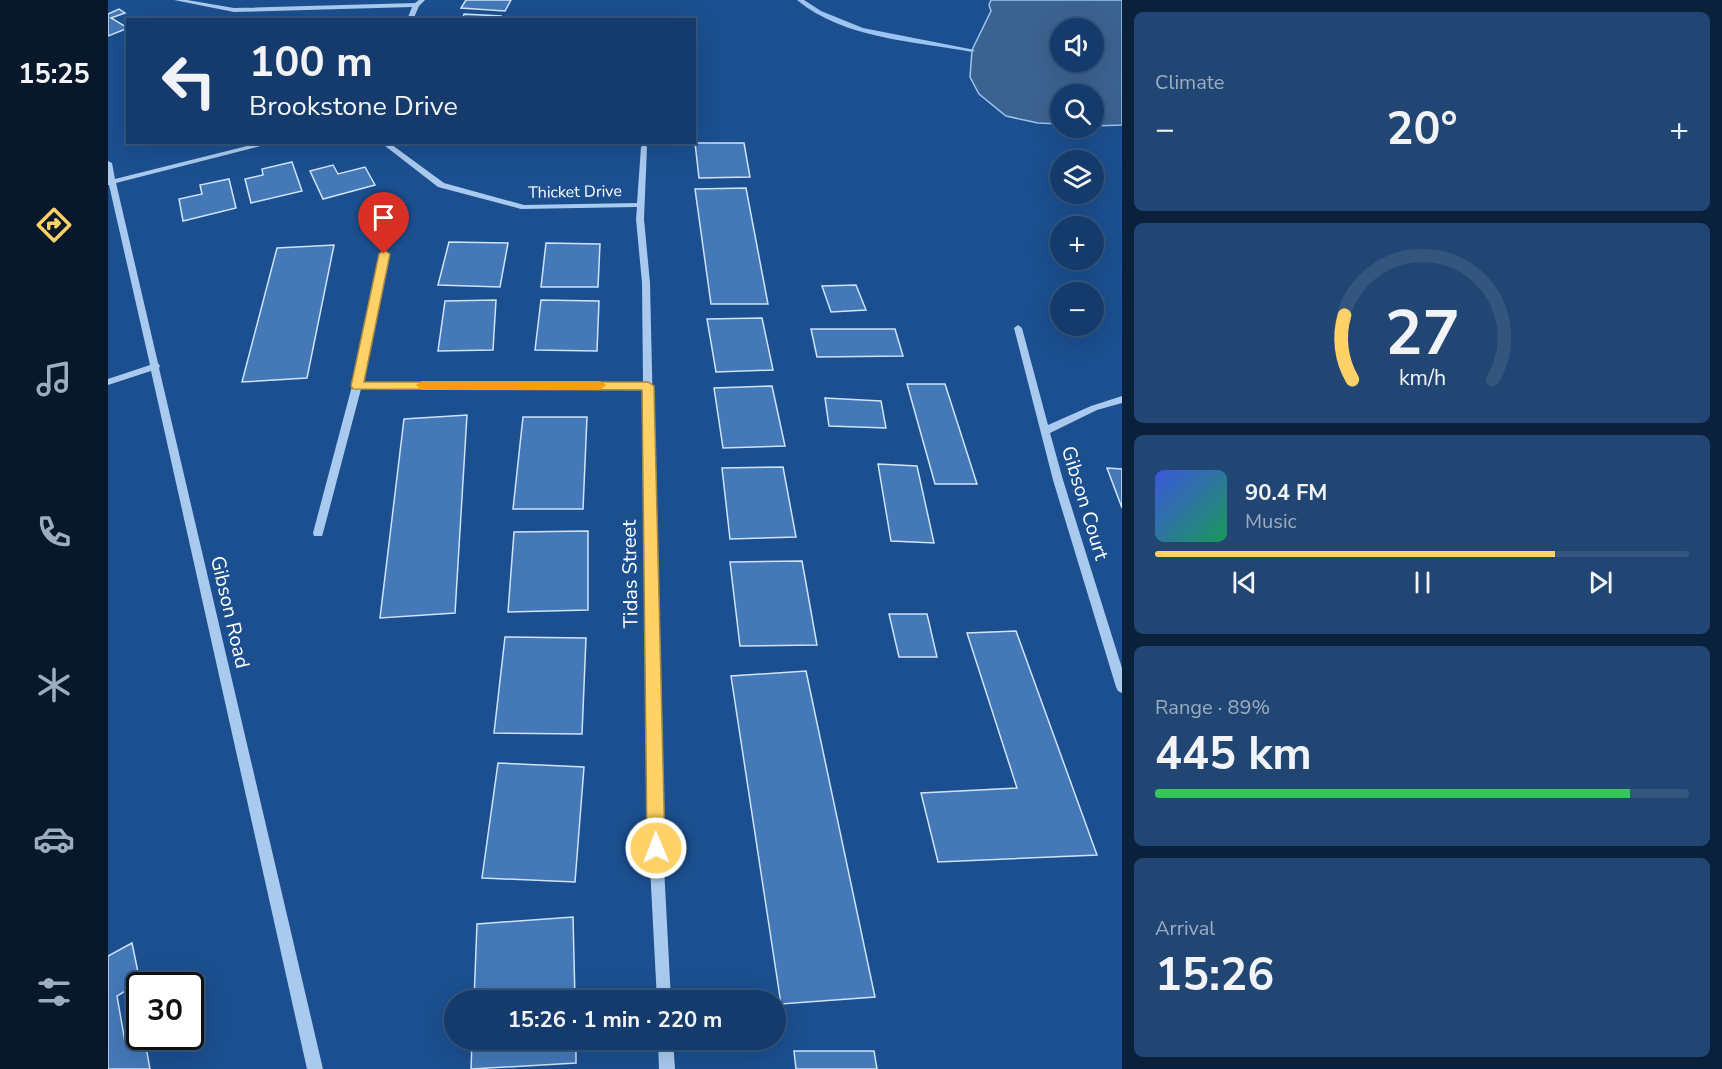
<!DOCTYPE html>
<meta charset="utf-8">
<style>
body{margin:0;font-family:"Nunito Sans",sans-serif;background:#214673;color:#f1f3f6;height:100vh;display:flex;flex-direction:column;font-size:22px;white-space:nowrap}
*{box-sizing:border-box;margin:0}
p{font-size:20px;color:#9dadc1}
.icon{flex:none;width:33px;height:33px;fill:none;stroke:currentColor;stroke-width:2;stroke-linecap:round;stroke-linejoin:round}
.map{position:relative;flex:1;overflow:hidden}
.details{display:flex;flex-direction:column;gap:12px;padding:12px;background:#0b203b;width:600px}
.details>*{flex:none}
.banner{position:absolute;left:18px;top:18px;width:570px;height:126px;border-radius:0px;box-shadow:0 6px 24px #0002,0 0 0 2px #33557e;background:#143b6b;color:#f1f3f6;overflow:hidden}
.tools{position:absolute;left:942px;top:18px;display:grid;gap:12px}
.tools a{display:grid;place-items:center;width:54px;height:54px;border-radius:50%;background:#143b6b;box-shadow:0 6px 24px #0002,0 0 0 2px #33557e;font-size:30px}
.speed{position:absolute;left:18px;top:972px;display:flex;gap:12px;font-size:30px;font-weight:700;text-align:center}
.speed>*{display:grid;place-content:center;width:78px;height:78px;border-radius:50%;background:#143b6b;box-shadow:0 6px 24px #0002,0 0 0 2px #33557e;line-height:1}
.speed .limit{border:3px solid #111;border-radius:9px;background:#fff;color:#111}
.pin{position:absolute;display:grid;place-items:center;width:51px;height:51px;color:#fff;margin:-62px -26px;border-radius:50% 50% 50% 0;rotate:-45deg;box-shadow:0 0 6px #0007}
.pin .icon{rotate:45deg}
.me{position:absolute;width:66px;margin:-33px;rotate:359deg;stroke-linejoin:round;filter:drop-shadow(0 0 4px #0008)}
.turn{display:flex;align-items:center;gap:21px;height:126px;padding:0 24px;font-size:27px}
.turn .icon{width:78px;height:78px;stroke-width:2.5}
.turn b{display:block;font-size:42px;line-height:51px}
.big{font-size:45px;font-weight:700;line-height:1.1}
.details .tile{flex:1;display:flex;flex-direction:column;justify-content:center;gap:9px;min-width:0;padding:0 21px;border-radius:9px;background:#214673}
.details .dial{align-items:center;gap:0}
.dial svg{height:156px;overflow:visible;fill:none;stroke:#33557e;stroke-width:7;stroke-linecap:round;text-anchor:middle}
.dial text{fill:#f1f3f6;stroke:none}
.song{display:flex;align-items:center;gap:18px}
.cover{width:72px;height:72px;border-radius:9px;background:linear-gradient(135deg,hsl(230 70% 55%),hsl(150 70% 35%))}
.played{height:6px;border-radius:3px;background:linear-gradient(90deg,#ffd166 75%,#33557e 75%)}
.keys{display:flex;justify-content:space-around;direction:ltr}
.heat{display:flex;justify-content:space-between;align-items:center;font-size:33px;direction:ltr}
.charge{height:9px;border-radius:4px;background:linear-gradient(90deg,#34c759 89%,#33557e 0)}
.trip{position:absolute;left:336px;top:990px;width:342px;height:60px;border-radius:30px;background:#143b6b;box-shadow:0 6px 24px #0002,0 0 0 2px #33557e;font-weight:700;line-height:60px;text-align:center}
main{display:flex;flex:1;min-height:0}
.tabs{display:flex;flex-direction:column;width:108px;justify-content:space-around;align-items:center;background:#08182b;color:#9dadc1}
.tabs .icon{width:42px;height:42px}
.tabs .active{color:#ffd166}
.tabs b{font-size:27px;color:#f1f3f6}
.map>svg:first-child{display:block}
.water{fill:#3c6290;stroke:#9cc4f0;stroke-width:1.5;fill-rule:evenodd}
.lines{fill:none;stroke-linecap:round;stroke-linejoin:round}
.stream{fill:#9cc4f0;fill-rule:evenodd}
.building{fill:#4478b7;stroke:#cfe3fa;stroke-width:1.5}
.minor{fill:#a9c9ee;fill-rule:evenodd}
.route{fill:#ffd166;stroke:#a68842;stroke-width:1.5}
.slow{fill:#f59e0b}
.labels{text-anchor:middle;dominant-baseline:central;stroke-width:6;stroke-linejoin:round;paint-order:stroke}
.far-street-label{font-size:16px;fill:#fff;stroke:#1b4f8f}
.street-label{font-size:20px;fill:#fff;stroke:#1b4f8f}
</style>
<main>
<nav class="tabs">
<b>15:25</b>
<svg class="icon active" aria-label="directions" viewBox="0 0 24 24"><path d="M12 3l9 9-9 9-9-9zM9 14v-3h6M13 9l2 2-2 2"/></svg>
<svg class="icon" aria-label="music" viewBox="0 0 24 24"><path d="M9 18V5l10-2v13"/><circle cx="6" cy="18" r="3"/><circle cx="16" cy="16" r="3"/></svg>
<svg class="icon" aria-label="phone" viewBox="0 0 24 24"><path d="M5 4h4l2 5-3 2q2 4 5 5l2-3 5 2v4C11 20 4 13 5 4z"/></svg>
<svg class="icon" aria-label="climate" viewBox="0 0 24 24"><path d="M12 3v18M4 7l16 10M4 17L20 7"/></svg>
<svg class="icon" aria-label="car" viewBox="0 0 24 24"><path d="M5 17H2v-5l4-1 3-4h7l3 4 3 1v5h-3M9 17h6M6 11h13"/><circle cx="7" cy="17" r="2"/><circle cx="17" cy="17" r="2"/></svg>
<svg class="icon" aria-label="filters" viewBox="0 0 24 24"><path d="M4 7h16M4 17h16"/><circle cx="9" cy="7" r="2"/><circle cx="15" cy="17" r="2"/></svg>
</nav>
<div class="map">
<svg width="1014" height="1069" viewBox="0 0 1014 1069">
<rect width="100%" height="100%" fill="#1b4f8f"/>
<!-- water -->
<path class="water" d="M 883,0 L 1014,0 L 1014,125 L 986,126 L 986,94 L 952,94 L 952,124 L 930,123 L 898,116 L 871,94 L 862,77 L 864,50 L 883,11 L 881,5 ZM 952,28 L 986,28 L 986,62 L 952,62 Z"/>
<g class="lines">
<!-- stream -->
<path class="stream" d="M 689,0 L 696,0 L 713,11 L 755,28 L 867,50 L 864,52 C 806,41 736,39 689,0 Z"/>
</g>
<!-- building -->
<g class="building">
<path d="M 358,0 L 403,0 L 397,11 L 353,8 Z"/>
<path d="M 11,9 L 17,13 L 3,18 L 20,28 L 0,36 L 0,14 Z"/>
<path d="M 356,14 L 393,16 L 392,20 L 354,20 Z"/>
<path d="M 587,143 L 636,143 L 642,177 L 591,178 Z"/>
<path d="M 184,162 L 194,191 L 143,203 L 137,179 L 155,175 L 154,169 Z"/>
<path d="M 225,165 L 230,174 L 257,167 L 267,185 L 215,199 L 202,171 Z"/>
<path d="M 121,179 L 128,208 L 75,221 L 71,199 L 94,194 L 92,185 Z"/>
<path d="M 638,188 L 660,304 L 603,304 L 587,189 Z"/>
<path d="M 341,242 L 400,243 L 392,287 L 330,285 Z"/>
<path d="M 438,243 L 492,244 L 490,287 L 433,287 Z"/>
<path d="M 226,245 L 199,378 L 134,382 L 169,248 Z"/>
<path d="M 748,285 L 758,310 L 723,312 L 714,286 Z"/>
<path d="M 388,300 L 385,350 L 330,351 L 337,301 Z"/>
<path d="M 433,300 L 491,301 L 489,351 L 427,350 Z"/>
<path d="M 654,318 L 665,370 L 608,372 L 599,319 Z"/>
<path d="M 703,329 L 787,329 L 795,356 L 709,357 Z"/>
<path d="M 799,384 L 837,384 L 869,484 L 827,484 Z"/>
<path d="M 664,386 L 677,446 L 615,448 L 606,388 Z"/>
<path d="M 717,398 L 773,401 L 778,428 L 721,426 Z"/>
<path d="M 359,415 L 347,613 L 272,618 L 296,419 Z"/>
<path d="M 415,417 L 479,417 L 475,509 L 405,509 Z"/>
<path d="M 770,464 L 809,466 L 826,543 L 783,541 Z"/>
<path d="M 675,467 L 688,537 L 622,539 L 614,468 Z"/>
<path d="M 999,468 L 1014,469 L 1014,508 Z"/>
<path d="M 480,531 L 480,610 L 400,612 L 406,532 Z"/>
<path d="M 694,561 L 709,645 L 632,646 L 622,562 Z"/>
<path d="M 781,614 L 819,614 L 829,657 L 791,657 Z"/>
<path d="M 908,631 L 989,855 L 830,862 L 813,793 L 909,788 L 859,633 Z"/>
<path d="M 397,637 L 478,638 L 474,734 L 386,733 Z"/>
<path d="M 698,671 L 767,997 L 673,1004 L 623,676 Z"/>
<path d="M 390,763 L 476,767 L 467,882 L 374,878 Z"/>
<path d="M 465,917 L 467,1000 L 366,1000 L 369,924 Z"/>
<path d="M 24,943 L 32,982 L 9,996 L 17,1042 L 32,1034 L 32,1036 L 36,1036 L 42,1069 L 0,1069 L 0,956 Z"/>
<path d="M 364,1040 L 468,1040 L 468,1063 L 363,1069 Z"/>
<path d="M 686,1051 L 766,1051 L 769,1069 L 688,1069 Z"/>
</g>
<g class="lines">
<!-- minor -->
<g class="minor">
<path d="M 66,0 L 79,0 L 126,8 L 307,3 L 311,0 L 317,0 L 311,6 L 305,20 L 299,20 L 304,7 L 126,12 Z"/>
<path d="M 155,142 L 168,142 L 8,183 L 50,363 L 52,366 L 51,368 L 215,1069 L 199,1069 L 43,371 L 0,385 L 0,379 L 42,365 L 1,185 L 0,185 L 0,161 L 4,163 L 7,179 Z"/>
<path d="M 272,142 L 280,142 L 336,183 L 416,205 L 529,203 L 533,147 L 536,145 L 539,147 L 536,219 L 542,283 L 555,848 L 563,1000 L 549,1000 L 541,848 L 535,389 L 253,389 L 215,533 L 214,536 L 206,536 L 205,533 L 244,386 L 273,251 L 279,251 L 280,253 L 254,383 L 535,383 L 534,283 L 528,219 L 529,207 L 413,209 L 330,187 Z"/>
<path d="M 910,325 L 914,328 L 940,425 L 983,406 L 1014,396 L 1014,403 L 989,410 L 942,433 L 955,480 L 1014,668 L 1014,693 L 1010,691 L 1008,687 L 945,480 L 906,328 Z"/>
<path d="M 550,1040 L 565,1040 L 567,1069 L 551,1069 Z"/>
</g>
</g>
<!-- route -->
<path class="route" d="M 276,250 L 282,254 L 256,382 L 540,382 L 546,386 L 557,848 L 554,855 L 548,857 L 542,855 L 539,848 L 534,390 L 245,389 L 243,386 L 271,254 Z"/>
<!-- slow -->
<path class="slow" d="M 314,381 L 492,381 L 498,385 L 492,390 L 314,390 L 308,385 Z"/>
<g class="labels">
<!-- far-street labels -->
<g class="far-street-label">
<text transform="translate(467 192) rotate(-1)">Thicket Drive</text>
</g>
<!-- street labels -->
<g class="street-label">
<text transform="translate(977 503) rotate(73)">Gibson Court</text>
<text transform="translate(522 574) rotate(-91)">Tidas Street</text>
<text transform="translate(122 612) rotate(77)">Gibson Road</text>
</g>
</g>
</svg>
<div class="tools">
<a><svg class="icon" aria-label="sound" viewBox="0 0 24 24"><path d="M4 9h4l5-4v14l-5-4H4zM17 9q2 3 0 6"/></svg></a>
<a><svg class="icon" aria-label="search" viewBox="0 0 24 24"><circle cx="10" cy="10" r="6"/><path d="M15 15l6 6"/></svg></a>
<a><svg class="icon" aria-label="layers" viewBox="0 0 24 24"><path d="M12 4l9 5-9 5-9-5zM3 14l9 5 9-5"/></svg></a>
<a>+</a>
<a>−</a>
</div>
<div class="speed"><div class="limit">30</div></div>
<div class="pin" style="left:276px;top:254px;background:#d93025"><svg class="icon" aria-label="arrive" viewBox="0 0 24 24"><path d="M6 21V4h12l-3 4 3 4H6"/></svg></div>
<svg class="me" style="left:548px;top:848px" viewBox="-20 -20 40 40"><circle r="17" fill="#ffd166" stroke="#fff" stroke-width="3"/><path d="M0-11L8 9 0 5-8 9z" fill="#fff"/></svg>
<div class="trip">15:26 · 1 min · 220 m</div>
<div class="banner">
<div class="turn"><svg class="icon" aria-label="left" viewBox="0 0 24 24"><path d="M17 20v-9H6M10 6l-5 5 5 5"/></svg><div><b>100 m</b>Brookstone Drive</div></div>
</div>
</div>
<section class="details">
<div class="tile"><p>Climate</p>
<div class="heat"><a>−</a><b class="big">20°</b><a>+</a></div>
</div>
<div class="tile dial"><svg viewBox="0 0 100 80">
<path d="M14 69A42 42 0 1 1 86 69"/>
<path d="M14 69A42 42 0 0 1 10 36" stroke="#ffd166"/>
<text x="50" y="56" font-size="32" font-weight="700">27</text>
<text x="50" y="72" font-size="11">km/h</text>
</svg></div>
<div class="tile">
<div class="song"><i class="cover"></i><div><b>90.4 FM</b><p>Music</p></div></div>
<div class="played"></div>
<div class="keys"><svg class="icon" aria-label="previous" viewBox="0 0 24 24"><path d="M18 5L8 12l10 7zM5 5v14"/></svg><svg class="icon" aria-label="pause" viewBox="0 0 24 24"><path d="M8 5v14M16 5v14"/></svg><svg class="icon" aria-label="next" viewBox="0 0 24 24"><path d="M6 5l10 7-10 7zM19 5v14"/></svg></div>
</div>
<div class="tile"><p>Range · 89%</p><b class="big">445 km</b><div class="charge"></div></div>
<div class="tile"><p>Arrival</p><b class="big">15:26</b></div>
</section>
</main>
